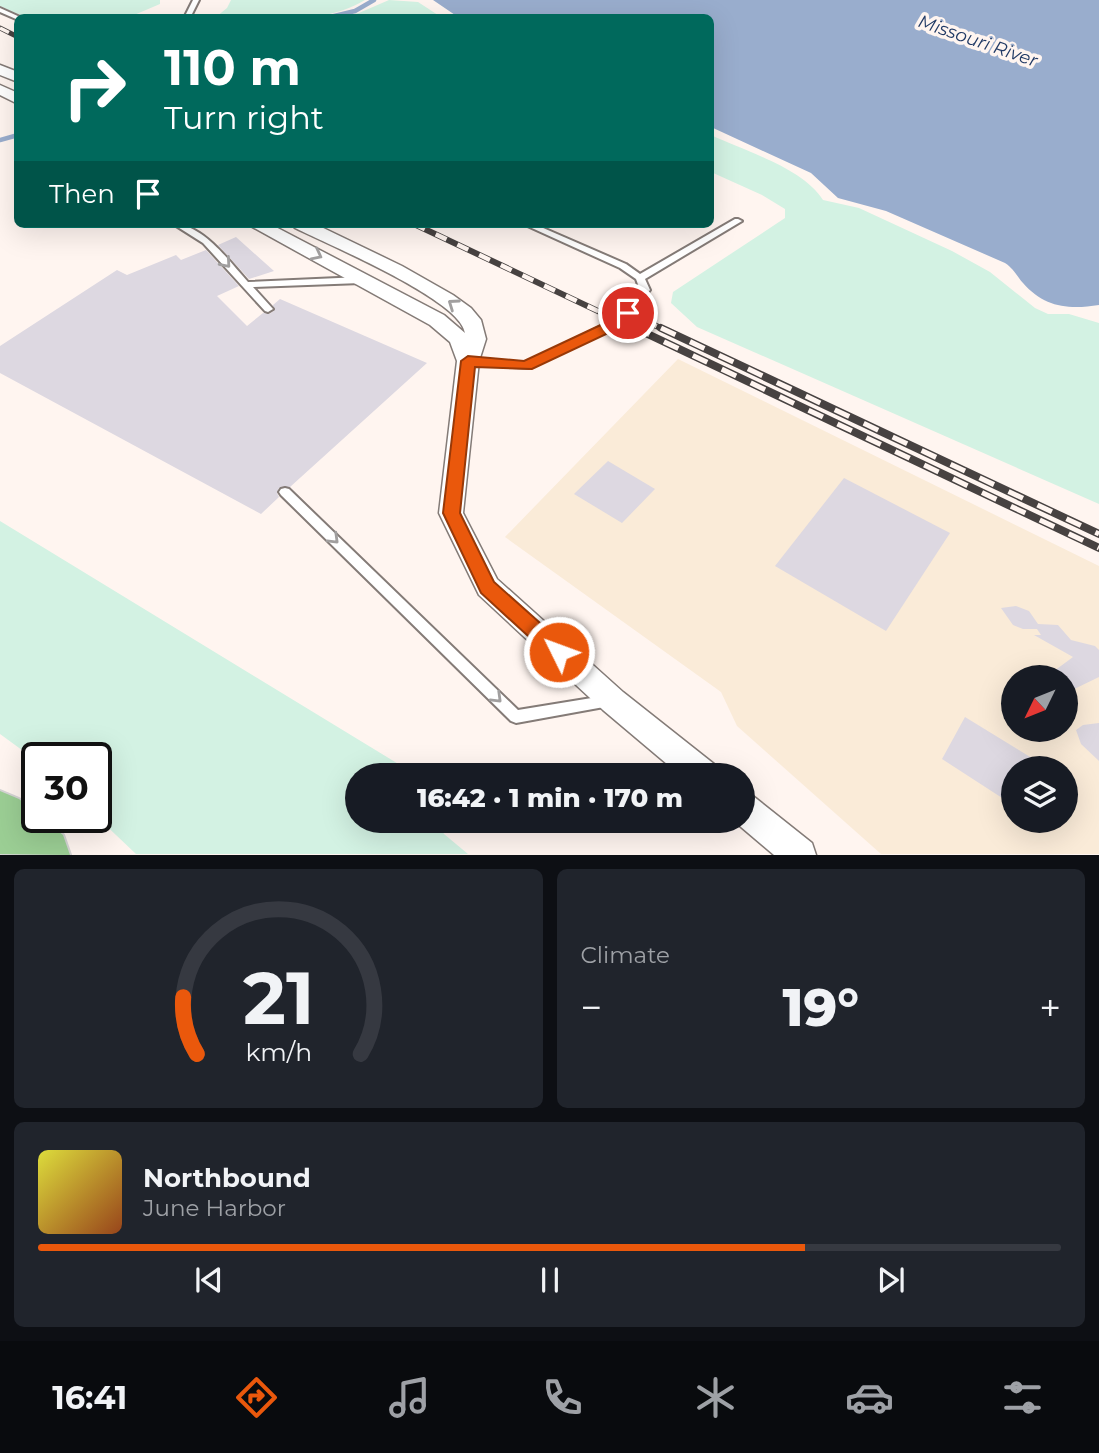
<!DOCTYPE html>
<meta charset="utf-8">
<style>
body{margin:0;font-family:Montserrat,sans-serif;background:#20242c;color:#f1f3f6;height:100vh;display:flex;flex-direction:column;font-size:26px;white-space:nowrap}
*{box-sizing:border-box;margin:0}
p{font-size:23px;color:#9ea1a6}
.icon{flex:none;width:38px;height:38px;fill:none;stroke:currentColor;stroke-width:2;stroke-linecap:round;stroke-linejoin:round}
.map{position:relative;height:855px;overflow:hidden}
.panel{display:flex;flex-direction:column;gap:14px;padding:14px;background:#0d0f14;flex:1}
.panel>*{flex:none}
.banner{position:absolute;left:14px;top:14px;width:700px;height:214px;border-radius:10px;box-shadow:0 7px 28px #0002;background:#00695c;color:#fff;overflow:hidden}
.needle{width:46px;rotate:227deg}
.fabs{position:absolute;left:1001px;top:665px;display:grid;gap:14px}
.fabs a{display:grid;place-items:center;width:77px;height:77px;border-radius:50%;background:#171b24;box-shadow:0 7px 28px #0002;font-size:35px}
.speed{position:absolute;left:21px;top:742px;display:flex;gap:14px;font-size:35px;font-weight:700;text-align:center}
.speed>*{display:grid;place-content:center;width:91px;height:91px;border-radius:50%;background:#171b24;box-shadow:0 7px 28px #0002;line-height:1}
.speed .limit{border:4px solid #111;border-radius:10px;background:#fff;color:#111}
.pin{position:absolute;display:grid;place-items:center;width:60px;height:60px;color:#fff;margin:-30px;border:4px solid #fff;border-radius:50%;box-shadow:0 2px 7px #0007}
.me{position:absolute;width:77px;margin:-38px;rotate:312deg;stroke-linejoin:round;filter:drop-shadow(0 0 5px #0008)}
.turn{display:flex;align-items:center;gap:24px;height:147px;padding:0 35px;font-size:32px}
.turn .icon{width:91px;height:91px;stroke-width:2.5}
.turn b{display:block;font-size:49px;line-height:60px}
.then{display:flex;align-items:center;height:66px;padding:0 35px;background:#0003;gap:14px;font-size:26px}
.big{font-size:52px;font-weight:800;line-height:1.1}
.panel .card{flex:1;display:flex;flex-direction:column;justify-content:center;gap:10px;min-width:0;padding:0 24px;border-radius:10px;background:#20242c}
.panel .dial{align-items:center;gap:0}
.dial svg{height:182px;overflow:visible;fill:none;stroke:#363941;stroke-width:7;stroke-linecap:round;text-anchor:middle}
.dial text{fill:#f1f3f6;stroke:none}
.song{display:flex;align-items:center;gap:21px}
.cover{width:84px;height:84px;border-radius:10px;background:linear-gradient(135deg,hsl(60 70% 55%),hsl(20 70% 35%))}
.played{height:7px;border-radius:4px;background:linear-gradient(90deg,#ea580c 75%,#363941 75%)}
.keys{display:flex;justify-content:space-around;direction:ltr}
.heat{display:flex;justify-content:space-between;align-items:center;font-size:38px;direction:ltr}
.panel .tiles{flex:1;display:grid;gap:14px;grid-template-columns:1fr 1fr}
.card:last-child{grid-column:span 2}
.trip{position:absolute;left:345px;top:763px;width:410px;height:70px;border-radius:35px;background:#171b24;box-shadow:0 7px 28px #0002;font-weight:800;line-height:70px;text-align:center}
.menu{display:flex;height:112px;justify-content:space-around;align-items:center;background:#090b0e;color:#9ea1a6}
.menu .icon{width:49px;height:49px}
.menu .current{color:#ea580c}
.menu b{font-size:32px;color:#f1f3f6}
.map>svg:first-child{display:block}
.industrial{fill:#faebd8;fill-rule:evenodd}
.green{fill:#d3f2e3}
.water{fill:#99adcd}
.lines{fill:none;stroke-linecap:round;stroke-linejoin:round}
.stream{stroke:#99adcd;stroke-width:4.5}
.building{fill:#ddd8e1}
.service-casing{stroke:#847b77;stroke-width:4}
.minor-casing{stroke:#847b77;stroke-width:3}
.motorway-casing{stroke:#d5d4d4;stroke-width:4}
.service{fill:#fff;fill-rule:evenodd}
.minor{fill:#fff;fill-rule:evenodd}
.motorway{fill:#9bce94;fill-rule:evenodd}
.rail-far2-casing{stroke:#474241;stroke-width:5}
.rail-far1-casing{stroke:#474241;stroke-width:6}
.rail-casing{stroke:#474241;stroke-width:8}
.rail-far2{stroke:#fff5f0;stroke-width:3.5;stroke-dasharray:10;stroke-linecap:butt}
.rail-far1{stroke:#fff5f0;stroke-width:4.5;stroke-dasharray:12;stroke-linecap:butt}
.rail{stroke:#fff5f0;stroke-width:5;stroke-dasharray:16;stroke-linecap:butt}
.oneway{stroke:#a19f9f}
.route{fill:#ea580c;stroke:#983908;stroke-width:2}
.labels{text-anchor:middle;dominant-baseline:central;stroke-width:7;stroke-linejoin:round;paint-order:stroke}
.far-water-label{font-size:18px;font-style:italic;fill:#213a65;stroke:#fff5f0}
</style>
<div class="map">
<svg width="1099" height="855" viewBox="0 0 1099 855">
<rect width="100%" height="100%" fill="#fff5f0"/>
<!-- industrial -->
<path class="industrial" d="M 678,359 L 1099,566 L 1099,854 L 881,854 L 737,726 L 721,692 L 505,537 ZM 1013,677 L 1066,677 L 1066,730 L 1013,730 ZM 1013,768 L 1066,768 L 1066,821 L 1013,821 Z"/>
<!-- green -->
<g class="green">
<path d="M 0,0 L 160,0 L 160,4 L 127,18 L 24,17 L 0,6 Z"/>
<path d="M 231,0 L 365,0 C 322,26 265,18 216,17 L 227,8 Z"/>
<path d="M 389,0 L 418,2 L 441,17 L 338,17 L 359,13 Z"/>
<path d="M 711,135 C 745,151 803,168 823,200 L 859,208 L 952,251 L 990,272 L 1035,308 L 1048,314 L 1069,314 L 1099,323 L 1099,504 L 697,327 L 671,303 L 673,292 L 785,218 L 785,209 L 762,195 L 711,172 Z"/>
<path d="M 0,521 L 405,768 L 409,775 L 357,775 L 357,821 L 436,821 L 444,834 L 468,854 L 136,854 L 96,816 L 96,758 L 37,758 L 37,761 L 0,734 Z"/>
</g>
<!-- water -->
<path class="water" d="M 433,0 L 1099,0 L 1099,305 C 1068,310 1044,307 1023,283 C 1016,275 1014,269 1005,263 L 886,211 L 838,198 L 811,173 L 711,127 L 710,18 L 458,17 Z"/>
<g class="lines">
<!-- stream -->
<g class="stream">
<path d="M 326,18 L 355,11 L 374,0"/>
<path d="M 0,140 L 18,135"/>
</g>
</g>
<!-- building -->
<g class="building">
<path d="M 236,237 L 274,271 L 249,279 L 218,245 Z"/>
<path d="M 206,250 L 239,286 L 217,296 L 247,326 L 263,313 L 269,314 L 274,311 L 273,305 L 280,299 L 427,363 L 290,487 L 279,488 L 277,493 L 279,497 L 261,514 L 0,373 L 0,346 L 117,270 L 127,275 L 176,255 L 181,260 Z"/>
<path d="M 608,461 L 655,489 L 622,523 L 574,494 Z"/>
<path d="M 844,478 L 950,533 L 886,631 L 775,566 Z"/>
<path d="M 1016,606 L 1029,611 L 1038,624 L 1058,625 L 1071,640 L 1095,646 L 1099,650 L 1099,677 L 1066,693 L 1066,677 L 1046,677 L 1073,657 L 1034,635 L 1041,635 L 1037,629 L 1023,629 L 1013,625 L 1001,608 Z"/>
<path d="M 965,717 L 1048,768 L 1013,768 L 1013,805 L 942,759 Z"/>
<path d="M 1099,723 L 1099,761 L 1081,744 L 1076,730 L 1083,725 Z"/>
</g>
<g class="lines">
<defs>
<g id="service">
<path d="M 193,0 L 199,0 L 190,18 L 184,18 Z"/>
<path d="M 0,8 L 20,17 L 21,18 L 16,19 L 0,12 Z"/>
<path d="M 735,219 L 738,219 L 742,221 L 645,279 L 650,290 L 622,323 L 529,368 L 468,364 L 463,361 L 468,358 L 525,363 L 616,319 L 640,290 L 636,279 L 620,268 L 523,224 L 534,224 L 626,264 L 640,274 Z"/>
<path d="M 173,224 C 203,224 229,261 248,282 L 361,277 L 365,280 L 361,283 L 253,287 L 273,309 L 268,312 L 265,311 L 203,243 Z"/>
<path d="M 285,488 L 289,489 L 518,710 L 610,695 L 615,697 L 617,701 L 615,705 L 516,723 L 511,721 L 281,495 L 279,492 L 281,489 Z"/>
</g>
<g id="minor">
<path d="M 0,65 L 18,72 L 18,82 L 0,75 Z"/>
<path d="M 0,85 L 18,93 L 18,104 L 0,95 Z"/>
<path d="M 247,224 L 270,224 L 444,315 L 465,333 C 461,300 327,244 295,228 L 292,224 L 315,224 L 402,266 L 453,295 L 471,308 L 481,320 L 486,339 L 479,361 L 463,513 L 497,579 L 623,692 L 714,764 L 718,775 L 680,775 L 603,710 L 479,595 L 439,513 L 457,361 L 450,342 L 430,325 Z"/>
<path d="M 742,791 L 753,796 L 812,843 L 816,855 L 774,855 L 734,821 L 742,821 Z"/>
</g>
<path id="motorway" d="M 0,791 L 19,799 L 37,814 L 37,817 L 41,817 L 63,835 L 70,855 L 0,854 Z"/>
</defs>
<!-- service casing -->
<use href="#service" class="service-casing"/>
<!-- minor casing -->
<use href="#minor" class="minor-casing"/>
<!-- motorway casing -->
<use href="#motorway" class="motorway-casing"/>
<!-- service -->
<use href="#service" class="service"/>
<!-- minor -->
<use href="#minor" class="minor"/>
<!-- motorway -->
<use href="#motorway" class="motorway"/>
<defs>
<path id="rail-far2" d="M 0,28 L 18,37"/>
<g id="rail-far1">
<path d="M 414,224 L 638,330"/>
<path d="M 624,311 L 665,330"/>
</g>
<g id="rail">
<path d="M 635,328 L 1099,548"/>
<path d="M 661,328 L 1099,534"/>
</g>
</defs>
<!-- rail-far2 casing -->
<use href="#rail-far2" class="rail-far2-casing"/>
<!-- rail-far1 casing -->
<use href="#rail-far1" class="rail-far1-casing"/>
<!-- rail casing -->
<use href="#rail" class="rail-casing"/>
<!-- rail-far2 -->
<use href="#rail-far2" class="rail-far2"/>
<!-- rail-far1 -->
<use href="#rail-far1" class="rail-far1"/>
<!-- rail -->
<use href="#rail" class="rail"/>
</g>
<!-- one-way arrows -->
<defs><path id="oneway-chevron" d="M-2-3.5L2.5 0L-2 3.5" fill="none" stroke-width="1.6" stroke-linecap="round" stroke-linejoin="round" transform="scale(1.75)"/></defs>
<g class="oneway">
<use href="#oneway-chevron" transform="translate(317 255) rotate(27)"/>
<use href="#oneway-chevron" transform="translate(226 263) rotate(49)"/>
<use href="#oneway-chevron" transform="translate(453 304) rotate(-145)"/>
<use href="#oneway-chevron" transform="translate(334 539) rotate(44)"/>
<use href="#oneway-chevron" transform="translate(497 698) rotate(44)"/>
</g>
<!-- route -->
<path class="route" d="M 628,309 L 635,313 L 617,329 L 532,369 L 475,367 L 460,513 L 494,582 L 566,646 L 569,652 L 566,658 L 559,661 L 552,658 L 481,593 L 443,513 L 461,361 L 468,356 L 524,361 L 607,322 Z"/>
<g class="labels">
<!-- far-water labels -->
<g class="far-water-label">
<text transform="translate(978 41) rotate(19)">Missouri River</text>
</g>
</g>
</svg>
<div class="fabs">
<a><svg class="needle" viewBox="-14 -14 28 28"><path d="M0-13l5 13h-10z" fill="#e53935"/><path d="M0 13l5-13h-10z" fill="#9ea1a6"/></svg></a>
<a><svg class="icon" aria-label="layers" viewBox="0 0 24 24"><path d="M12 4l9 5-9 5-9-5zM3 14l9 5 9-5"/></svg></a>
</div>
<div class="speed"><div class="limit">30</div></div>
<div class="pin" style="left:628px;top:313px;background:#d93025"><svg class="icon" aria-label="arrive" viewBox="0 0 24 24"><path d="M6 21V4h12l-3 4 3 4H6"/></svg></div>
<svg class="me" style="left:559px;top:652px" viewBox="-20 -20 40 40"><circle r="17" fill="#ea580c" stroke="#fff" stroke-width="3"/><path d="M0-11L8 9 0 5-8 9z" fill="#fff"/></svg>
<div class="trip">16:42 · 1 min · 170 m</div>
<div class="banner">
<div class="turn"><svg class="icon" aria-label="right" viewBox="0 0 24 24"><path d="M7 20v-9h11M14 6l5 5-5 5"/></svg><div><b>110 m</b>Turn right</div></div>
<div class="then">Then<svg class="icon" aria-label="arrive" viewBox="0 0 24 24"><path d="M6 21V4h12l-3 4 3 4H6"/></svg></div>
</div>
</div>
<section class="panel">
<div class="tiles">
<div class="card dial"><svg viewBox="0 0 100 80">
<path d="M14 69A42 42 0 1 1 86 69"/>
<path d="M14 69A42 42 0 0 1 8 44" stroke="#ea580c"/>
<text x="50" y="56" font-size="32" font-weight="700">21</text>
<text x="50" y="72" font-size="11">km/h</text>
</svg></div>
<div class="card"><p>Climate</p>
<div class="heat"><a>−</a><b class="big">19°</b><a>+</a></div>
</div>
<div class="card">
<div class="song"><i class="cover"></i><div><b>Northbound</b><p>June Harbor</p></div></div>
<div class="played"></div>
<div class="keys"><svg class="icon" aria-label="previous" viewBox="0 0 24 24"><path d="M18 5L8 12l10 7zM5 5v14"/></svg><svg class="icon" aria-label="pause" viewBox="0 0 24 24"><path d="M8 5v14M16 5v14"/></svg><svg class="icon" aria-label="next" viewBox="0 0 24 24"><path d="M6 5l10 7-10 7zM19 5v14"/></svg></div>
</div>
</div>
</section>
<nav class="menu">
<b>16:41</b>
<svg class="icon current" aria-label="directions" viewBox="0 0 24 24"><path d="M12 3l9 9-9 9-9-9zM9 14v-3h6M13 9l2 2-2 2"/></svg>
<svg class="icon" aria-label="music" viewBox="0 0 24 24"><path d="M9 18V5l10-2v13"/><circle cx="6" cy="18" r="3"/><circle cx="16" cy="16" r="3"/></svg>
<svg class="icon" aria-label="phone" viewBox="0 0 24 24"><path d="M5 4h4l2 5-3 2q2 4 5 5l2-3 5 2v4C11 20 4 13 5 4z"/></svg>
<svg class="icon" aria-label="climate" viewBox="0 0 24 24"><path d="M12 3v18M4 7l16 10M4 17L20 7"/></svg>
<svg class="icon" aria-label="car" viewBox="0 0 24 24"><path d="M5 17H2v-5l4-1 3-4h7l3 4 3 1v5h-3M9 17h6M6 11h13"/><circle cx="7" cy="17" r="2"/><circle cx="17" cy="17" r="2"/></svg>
<svg class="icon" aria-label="filters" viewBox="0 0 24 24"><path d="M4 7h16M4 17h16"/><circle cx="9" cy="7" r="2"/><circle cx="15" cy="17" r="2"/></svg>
</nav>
